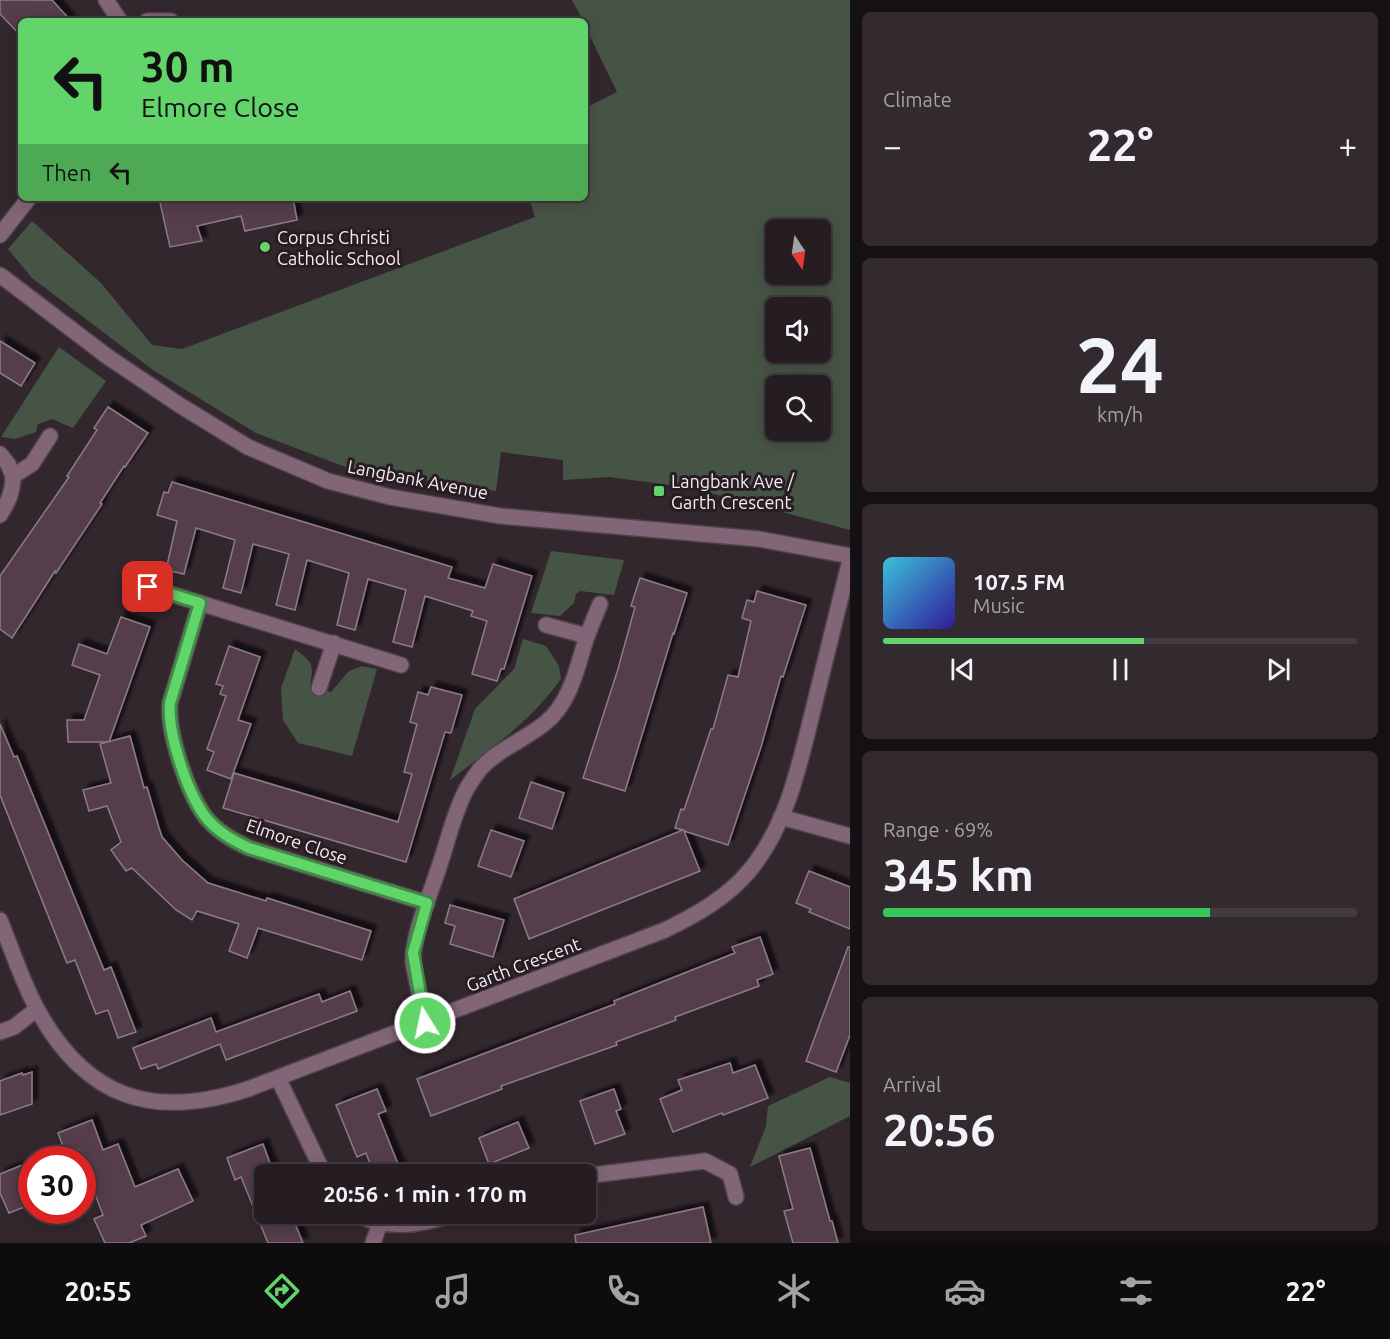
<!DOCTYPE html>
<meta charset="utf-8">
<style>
body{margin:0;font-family:Ubuntu,sans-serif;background:#322a2f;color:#f1f3f6;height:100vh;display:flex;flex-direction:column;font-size:22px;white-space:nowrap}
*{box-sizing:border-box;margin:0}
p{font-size:20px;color:#a4a2a5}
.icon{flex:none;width:33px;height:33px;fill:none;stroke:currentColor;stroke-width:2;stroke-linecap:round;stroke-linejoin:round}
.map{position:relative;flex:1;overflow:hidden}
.details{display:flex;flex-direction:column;gap:12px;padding:12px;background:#151013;width:540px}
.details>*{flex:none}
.guide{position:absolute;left:18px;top:18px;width:570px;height:183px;border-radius:9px;box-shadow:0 3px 15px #0003,0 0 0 2px #423b40;background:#61d46a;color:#111;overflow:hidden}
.needle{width:39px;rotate:167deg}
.buttons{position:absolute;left:765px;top:219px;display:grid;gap:12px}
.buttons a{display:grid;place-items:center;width:66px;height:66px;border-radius:9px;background:#261d22;box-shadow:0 3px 15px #0003,0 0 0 2px #423b40;font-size:30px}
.speed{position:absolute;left:18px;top:1146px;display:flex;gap:12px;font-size:30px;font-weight:700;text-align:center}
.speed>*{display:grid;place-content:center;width:78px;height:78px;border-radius:50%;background:#261d22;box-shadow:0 3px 15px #0003,0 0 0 2px #423b40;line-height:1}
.speed .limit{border:9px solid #d22;background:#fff;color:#111}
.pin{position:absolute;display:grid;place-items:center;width:51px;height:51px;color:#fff;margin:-26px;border-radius:12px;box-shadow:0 3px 9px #0006}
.me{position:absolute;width:66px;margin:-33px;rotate:350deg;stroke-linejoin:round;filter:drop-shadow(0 0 4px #0008)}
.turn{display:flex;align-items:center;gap:21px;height:126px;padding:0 24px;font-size:27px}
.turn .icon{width:78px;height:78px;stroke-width:2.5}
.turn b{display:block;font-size:42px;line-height:51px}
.then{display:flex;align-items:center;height:57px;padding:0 24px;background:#0003;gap:12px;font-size:22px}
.big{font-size:45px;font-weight:600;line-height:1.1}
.details .widget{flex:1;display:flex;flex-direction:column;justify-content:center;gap:9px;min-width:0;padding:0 21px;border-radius:9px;background:#322a2f}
.details .dial{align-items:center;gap:0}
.dial b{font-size:78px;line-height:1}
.song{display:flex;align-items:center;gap:18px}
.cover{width:72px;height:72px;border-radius:9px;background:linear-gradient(135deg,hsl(190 70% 55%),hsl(250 70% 35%))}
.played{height:6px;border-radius:3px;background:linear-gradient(90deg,#61d46a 55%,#423b40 55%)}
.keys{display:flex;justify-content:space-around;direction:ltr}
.heat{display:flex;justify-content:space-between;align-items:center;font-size:33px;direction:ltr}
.charge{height:9px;border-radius:4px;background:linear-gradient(90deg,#34c759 69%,#423b40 0)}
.trip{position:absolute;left:254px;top:1164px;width:342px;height:60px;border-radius:9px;background:#261d22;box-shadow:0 3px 15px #0003,0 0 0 2px #423b40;font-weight:600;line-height:60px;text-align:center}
.tab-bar{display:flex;height:96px;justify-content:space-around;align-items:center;background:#0f0c0e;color:#a4a2a5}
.tab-bar .icon{width:42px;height:42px}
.tab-bar .active{color:#61d46a}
.tab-bar b{font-size:27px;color:#f1f3f6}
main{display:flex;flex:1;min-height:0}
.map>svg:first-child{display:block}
.green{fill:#465446;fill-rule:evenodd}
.building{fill:#543c4b;stroke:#8b7c85;stroke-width:1.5;filter:url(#shadow)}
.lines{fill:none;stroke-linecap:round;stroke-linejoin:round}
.minor-casing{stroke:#4e4349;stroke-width:18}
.minor{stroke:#826577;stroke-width:15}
.route-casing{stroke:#3f8a45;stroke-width:15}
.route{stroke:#61d46a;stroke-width:10}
.poi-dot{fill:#61d46a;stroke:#291d24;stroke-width:2}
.labels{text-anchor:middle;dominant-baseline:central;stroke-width:6;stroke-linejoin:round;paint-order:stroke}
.poi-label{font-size:18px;fill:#f4ecf1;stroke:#291d24;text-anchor:start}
.street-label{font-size:18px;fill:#f4ecf1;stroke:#291d24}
</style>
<main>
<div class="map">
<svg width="850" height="1243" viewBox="0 0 850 1243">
<defs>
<filter id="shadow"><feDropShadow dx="5.5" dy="-5.5" stdDeviation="1.5" flood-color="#0009"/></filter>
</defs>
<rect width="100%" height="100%" fill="#33272e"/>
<!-- green -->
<g class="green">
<path d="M 572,0 L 850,0 L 850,530 L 692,488 L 609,477 L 563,480 L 563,460 L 501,452 L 496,491 L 351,469 L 256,433 L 153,370 L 32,278 L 8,249 L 32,221 L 101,283 L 152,345 L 182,349 L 535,217 L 529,198 L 585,198 L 585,108 L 617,92 L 585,26 L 585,21 L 583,21 ZM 776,230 L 820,230 L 820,274 L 776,274 ZM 776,308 L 820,308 L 820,352 L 776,352 ZM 776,386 L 820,386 L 820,430 L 776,430 Z"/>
<path d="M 59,347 L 106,381 L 73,428 L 52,419 L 38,424 L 36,432 L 15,439 L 1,437 Z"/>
<path d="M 551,551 L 624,560 L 614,595 L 580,591 L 576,594 L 574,603 L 560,616 L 531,613 Z"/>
<path d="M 523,639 L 546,646 L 559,666 L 561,679 C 530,722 492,748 450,780 L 475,709 L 514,669 Z"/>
<path d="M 295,649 C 311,661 315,664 310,685 L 331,692 L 349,671 L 362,666 L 377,669 L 352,756 L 298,743 L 283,720 L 281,688 Z"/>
<path d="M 830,1077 L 850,1083 L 850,1116 L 750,1167 L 766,1126 L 768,1106 Z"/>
</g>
<!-- building -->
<g class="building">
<path d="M 0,0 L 52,0 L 71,21 L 21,21 L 21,36 L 0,14 Z"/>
<path d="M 159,198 L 293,198 L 297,220 L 245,231 L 241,216 L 197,226 L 202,241 L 170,247 Z"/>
<path d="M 0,341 L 35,363 L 21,386 L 0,373 Z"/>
<path d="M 108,407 L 148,433 L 125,467 L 124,466 L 100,503 L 102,504 L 56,573 L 55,571 L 12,638 L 0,629 L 0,576 L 69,477 L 67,476 L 97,430 L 94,428 Z"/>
<path d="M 172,482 L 452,567 L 448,578 L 485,588 L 493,564 L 532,576 L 504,669 L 501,669 L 497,681 L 472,674 L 487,621 L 471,616 L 473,611 L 425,596 L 412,647 L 393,642 L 406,590 L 368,579 L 355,630 L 337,625 L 349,573 L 307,560 L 295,610 L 276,605 L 289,554 L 253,544 L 241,593 L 223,588 L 235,540 L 196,528 L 184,574 L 166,570 L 177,521 L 157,515 L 164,492 L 168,493 Z"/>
<path d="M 640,578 L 687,593 L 674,634 L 673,633 L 625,791 L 583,778 L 618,669 L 635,607 L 631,606 Z"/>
<path d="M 757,591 L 806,605 L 783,677 L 781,676 L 761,747 L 728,845 L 684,831 L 700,871 L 529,939 L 514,899 L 683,830 L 675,828 L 681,809 L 684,810 L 711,729 L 713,729 L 728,675 L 738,677 L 751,621 L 742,618 L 747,600 L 754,602 Z"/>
<path d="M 121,617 L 150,627 L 109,742 L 68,742 L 67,720 L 84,720 L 100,675 L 72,665 L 79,644 L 107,654 Z"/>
<path d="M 229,646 L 260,657 L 238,720 L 251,724 L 231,779 L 207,770 L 214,752 L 207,749 L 226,696 L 220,694 L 223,686 L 216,684 Z"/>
<path d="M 431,687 L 462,695 L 451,733 L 445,732 L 406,862 L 223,808 L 234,773 L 398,822 L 412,774 L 404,772 L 417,724 L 410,722 L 418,692 L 428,695 Z"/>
<path d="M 0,724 L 14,757 L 17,756 L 104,970 L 111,967 L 136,1032 L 118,1038 L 108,1010 L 96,1014 L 75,960 L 67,963 L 0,795 Z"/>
<path d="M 130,736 L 144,788 L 147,787 L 159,828 L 162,837 L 182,860 L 208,883 L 266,901 L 267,898 L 371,931 L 362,960 L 258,928 L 247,958 L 229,951 L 239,924 L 197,911 L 192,920 L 176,910 L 132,868 L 126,871 L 111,850 L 121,842 L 107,806 L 89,811 L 83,790 L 111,783 L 100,744 Z"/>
<path d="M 531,782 L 564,793 L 552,829 L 519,818 Z"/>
<path d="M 491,830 L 524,841 L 511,877 L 478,866 Z"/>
<path d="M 809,871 L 850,887 L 850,929 L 809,912 L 811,909 L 796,903 Z"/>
<path d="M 450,905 L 504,920 L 493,957 L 450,944 L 455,926 L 445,923 Z"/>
<path d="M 760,937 L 773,974 L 757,980 L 759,986 L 675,1017 L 676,1020 L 616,1042 L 617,1045 L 501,1086 L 502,1089 L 431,1116 L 417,1079 L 615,1004 L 614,1001 L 735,953 L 732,947 Z"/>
<path d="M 848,947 L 850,947 L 850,1035 L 836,1072 L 806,1061 Z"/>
<path d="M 350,991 L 357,1011 L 226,1060 L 220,1044 L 158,1069 L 156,1064 L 141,1069 L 133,1048 L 211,1018 L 216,1032 L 319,994 L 322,1002 Z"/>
<path d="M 730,1063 L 733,1073 L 755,1065 L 768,1098 L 723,1115 L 722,1113 L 673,1132 L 660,1099 L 682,1090 L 678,1080 Z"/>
<path d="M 32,1072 L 32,1104 L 0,1115 L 0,1081 L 22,1073 L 23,1075 Z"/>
<path d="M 377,1089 L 386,1111 L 378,1114 L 402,1174 L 374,1174 L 366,1153 L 357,1157 L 336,1105 Z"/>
<path d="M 614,1089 L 621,1109 L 616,1111 L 625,1134 L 595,1144 L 580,1101 Z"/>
<path d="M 92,1120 L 103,1150 L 118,1144 L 135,1187 L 178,1169 L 193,1201 L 141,1225 L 146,1236 L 129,1243 L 105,1243 L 94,1219 L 103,1215 L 82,1160 L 78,1150 L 66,1154 L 58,1133 Z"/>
<path d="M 518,1122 L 529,1148 L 489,1164 L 479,1138 Z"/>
<path d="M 263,1144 L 274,1174 L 264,1174 L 264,1214 L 291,1214 L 303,1243 L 268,1243 L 241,1177 L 235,1180 L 227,1158 Z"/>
<path d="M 810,1148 L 830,1221 L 832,1221 L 838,1243 L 793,1243 L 784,1211 L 793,1209 L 779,1156 Z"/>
<path d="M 25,1164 L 32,1179 L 32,1204 L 9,1213 L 0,1193 L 0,1174 Z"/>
<path d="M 703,1207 L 711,1243 L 576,1243 L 575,1235 Z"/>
</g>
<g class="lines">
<defs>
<g id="minor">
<path d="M 106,0 L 120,21"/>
<path d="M 147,21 L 171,21"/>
<path d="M 0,235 L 29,198"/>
<path d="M 0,275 L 108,357 L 181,406 L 248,447 L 328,481 L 390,497 L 500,516 L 759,539 L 850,556"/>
<path d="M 0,454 L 8,464 L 13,476"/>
<path d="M 0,515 C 8,502 13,492 13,476 L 32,464 L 50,436"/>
<path d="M 148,587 L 401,665"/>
<path d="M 200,603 L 170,703 C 167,732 187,791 204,815 C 216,831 232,840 249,848 L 427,903"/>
<path d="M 587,636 L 600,604"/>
<path d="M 319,688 L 334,643"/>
<path d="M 781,817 L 850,836"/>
<path d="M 0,920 C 12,950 22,981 37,1009 C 86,1099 153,1120 248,1089 L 665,930 C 696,915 728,897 750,870 C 788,824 800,762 814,706 C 826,657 838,608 850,560"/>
<path d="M 425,1023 L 413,962 C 413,933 429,898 438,870 C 447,844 453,816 465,792 C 469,784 475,776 480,769 C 497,750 524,740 544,724 C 571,703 577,667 587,636 L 546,625"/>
<path d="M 0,1032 L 14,1027 L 37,1009"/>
<path d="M 278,1078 L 324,1174"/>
<path d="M 585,1176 L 705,1161 L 730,1174 L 736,1197"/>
<path d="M 356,1214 C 385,1230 421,1226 452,1214"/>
<path d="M 373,1243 L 380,1223"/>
</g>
</defs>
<!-- minor casing -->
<use href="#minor" class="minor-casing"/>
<!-- minor -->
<use href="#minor" class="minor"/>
</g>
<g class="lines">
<defs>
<path id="route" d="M 148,587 L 200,603 L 170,703 C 167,732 187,791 204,815 C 216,831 232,840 249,848 L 427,903 L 413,953 L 425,1023"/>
</defs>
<!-- route casing -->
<use href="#route" class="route-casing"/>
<!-- route -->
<use href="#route" class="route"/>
</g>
<!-- markers -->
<g class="poi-dot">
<circle cx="265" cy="247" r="6"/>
<rect x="653" y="485" width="12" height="12" rx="3"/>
</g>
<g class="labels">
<!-- poi labels -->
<g class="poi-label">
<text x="277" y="237">Corpus Christi<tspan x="277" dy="21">Catholic School</tspan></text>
<text x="671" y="481">Langbank Ave /<tspan x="671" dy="21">Garth Crescent</tspan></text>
</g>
<!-- street labels -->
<g class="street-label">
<text transform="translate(418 479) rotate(11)">Langbank Avenue</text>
<text transform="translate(297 841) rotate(19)">Elmore Close</text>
<text transform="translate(523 964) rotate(-21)">Garth Crescent</text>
</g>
</g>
</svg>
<div class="buttons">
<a><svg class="needle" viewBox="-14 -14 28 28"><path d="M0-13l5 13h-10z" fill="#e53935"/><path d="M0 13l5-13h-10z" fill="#a4a2a5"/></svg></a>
<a><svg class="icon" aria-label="sound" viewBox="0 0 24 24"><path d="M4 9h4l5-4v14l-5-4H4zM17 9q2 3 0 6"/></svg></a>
<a><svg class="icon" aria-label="search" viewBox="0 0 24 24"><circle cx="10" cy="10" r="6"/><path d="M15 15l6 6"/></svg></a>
</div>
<div class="speed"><div class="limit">30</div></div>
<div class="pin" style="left:148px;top:587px;background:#d93025"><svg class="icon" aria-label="arrive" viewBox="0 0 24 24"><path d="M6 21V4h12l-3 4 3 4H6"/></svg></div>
<svg class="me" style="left:425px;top:1023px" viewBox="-20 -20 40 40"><circle r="17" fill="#61d46a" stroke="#fff" stroke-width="3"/><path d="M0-11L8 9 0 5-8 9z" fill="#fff"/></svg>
<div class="trip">20:56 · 1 min · 170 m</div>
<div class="guide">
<div class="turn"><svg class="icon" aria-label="left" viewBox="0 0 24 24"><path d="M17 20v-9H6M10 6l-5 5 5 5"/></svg><div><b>30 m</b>Elmore Close</div></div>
<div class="then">Then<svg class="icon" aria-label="left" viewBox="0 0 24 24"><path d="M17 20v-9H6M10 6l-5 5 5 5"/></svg></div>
</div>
</div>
<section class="details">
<div class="widget"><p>Climate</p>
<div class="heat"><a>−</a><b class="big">22°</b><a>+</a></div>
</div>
<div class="widget dial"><b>24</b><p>km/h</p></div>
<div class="widget">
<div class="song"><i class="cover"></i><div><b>107.5 FM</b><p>Music</p></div></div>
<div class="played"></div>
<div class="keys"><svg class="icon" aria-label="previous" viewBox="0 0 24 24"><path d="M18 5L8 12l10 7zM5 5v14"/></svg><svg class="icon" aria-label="pause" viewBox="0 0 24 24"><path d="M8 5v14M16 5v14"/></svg><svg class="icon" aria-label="next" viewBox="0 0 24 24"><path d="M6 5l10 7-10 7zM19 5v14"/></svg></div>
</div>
<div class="widget"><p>Range · 69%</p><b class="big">345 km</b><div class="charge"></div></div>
<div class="widget"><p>Arrival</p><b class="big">20:56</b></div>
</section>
</main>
<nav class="tab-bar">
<b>20:55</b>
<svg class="icon active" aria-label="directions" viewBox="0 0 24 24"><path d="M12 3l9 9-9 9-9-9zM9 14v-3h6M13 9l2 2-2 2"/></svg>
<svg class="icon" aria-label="music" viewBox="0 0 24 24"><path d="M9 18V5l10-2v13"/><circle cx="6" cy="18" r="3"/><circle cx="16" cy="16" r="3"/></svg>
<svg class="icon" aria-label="phone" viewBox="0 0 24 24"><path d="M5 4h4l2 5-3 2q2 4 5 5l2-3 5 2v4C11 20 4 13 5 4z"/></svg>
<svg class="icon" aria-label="climate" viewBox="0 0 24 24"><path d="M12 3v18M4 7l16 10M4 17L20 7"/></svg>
<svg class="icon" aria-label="car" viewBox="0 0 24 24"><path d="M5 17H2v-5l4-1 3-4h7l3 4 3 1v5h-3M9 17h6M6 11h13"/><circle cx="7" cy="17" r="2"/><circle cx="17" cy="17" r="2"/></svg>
<svg class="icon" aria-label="filters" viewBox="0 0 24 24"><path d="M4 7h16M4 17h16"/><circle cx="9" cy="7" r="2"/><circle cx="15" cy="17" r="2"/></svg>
<b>22°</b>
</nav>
